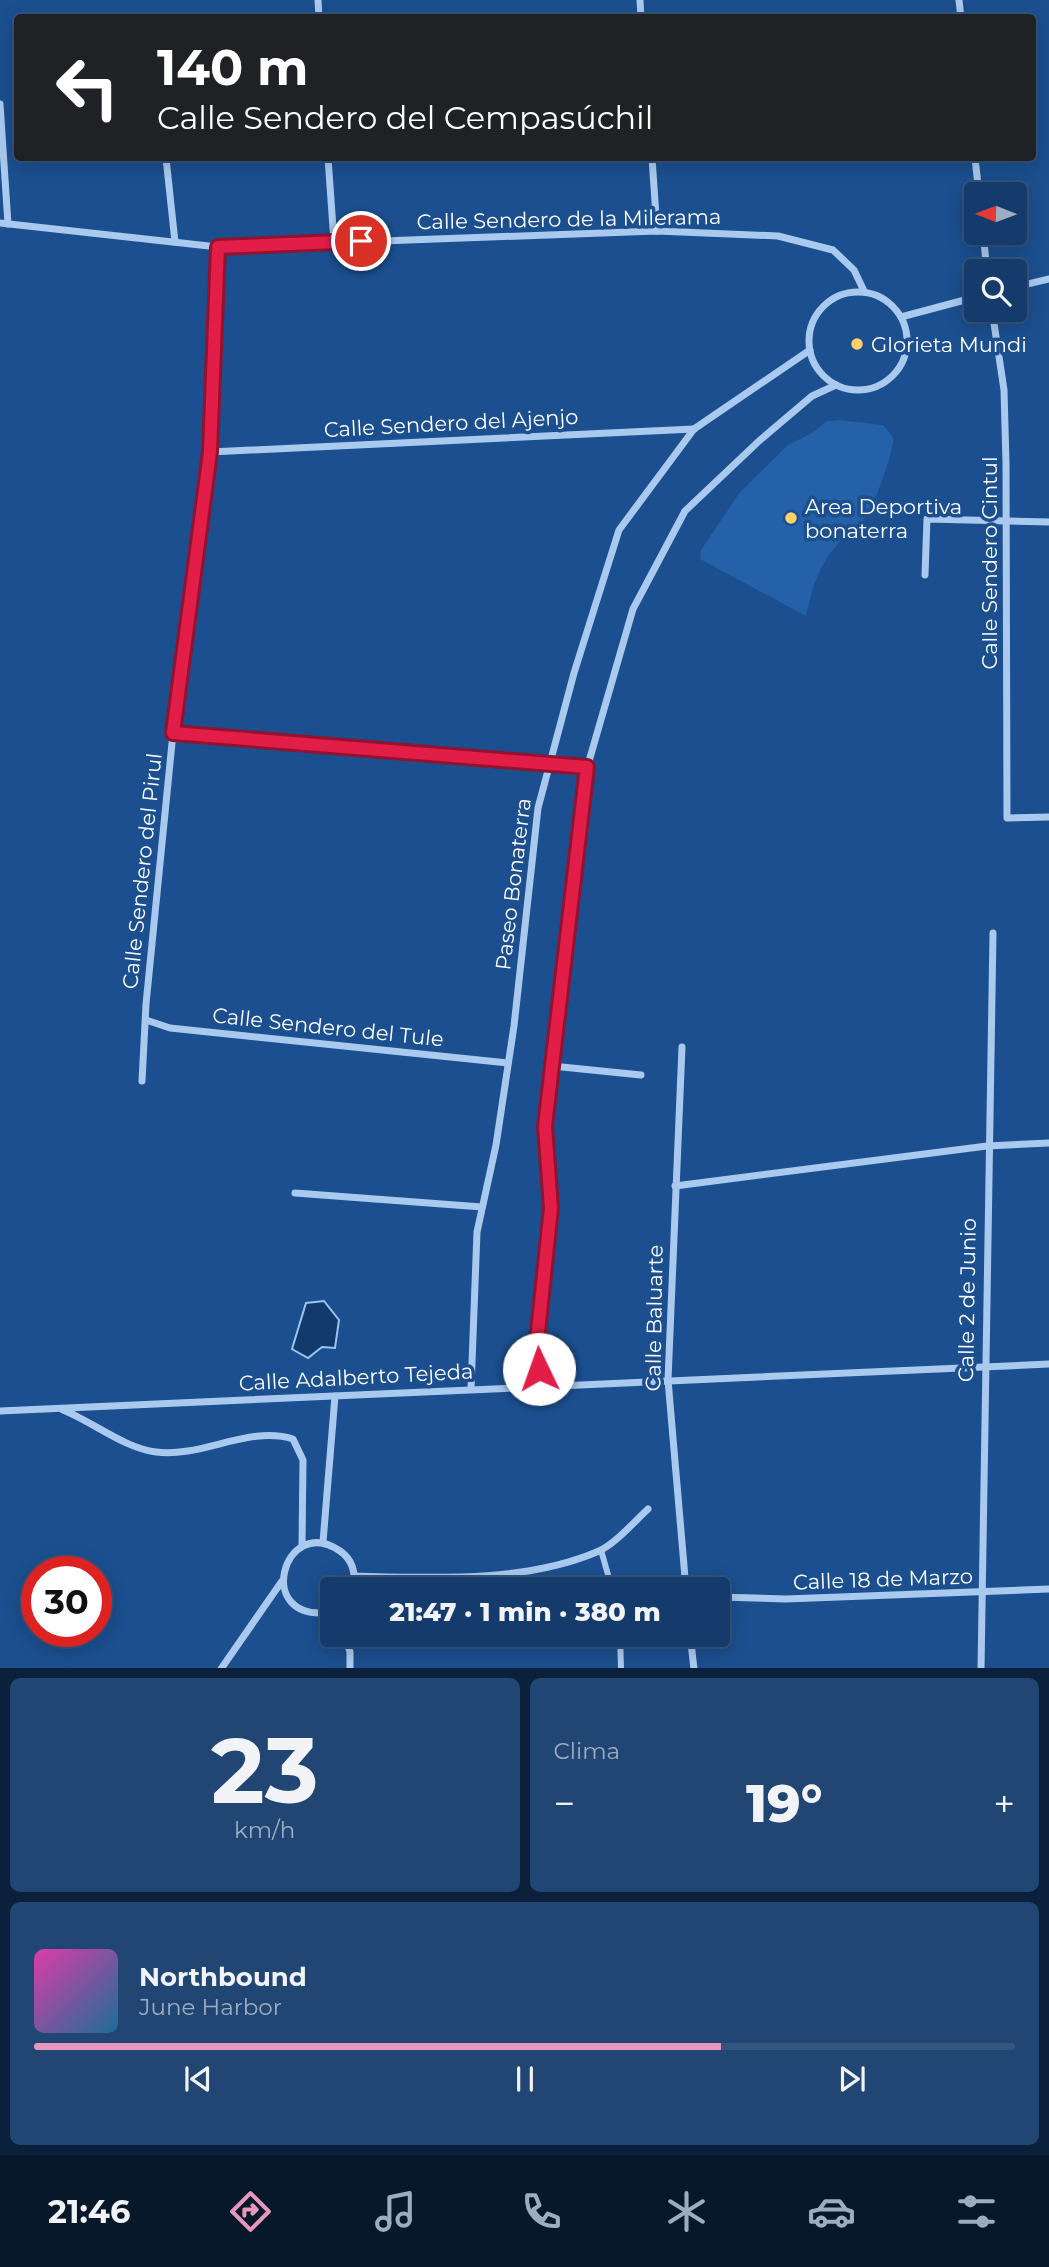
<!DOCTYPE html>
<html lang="es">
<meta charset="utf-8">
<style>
body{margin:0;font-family:Montserrat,sans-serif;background:#214673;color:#f1f3f6;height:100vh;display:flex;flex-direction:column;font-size:26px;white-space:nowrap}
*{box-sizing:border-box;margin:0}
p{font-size:23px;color:#9dadc1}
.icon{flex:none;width:38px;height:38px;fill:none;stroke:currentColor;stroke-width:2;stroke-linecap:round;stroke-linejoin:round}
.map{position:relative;height:1668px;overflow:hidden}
.side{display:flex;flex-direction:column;gap:10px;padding:10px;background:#0b203b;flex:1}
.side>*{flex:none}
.banner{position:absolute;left:14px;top:14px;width:1022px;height:147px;border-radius:7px;box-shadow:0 4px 18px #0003,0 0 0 2px #33557e;background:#202124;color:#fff;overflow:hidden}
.needle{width:46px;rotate:271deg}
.buttons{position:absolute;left:964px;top:182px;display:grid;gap:14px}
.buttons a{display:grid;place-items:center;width:63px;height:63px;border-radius:7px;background:#143b6b;box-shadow:0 4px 18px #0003,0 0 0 2px #33557e;font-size:35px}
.speed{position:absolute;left:21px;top:1556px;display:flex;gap:14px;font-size:35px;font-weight:700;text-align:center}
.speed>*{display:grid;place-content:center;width:91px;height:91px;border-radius:50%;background:#143b6b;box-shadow:0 4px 18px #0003,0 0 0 2px #33557e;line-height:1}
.speed .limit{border:10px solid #d22;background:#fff;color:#111}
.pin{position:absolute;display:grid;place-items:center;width:60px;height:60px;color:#fff;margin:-30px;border:4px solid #fff;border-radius:50%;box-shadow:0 2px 7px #0007}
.me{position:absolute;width:77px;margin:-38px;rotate:357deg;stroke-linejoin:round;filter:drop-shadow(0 0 5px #0008)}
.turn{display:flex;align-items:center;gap:24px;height:147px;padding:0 28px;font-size:32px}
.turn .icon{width:91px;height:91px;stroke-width:2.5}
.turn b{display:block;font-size:49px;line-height:60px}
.big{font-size:52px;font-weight:800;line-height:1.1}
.side .tile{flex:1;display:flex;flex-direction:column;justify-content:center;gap:10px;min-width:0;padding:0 24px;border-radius:10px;background:#214673}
.side .dial{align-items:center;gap:0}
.dial b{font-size:91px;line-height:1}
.song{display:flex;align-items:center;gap:21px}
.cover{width:84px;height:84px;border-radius:10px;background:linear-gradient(135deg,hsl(320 70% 55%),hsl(200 70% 35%))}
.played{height:7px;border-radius:4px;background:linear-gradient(90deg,#e797bd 70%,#33557e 70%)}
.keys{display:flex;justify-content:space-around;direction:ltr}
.heat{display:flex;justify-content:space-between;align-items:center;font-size:38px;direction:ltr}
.side .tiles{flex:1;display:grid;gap:10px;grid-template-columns:1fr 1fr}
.tile:last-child{grid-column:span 2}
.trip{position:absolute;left:320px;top:1577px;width:410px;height:70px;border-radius:7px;background:#143b6b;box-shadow:0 4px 18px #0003,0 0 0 2px #33557e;font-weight:800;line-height:70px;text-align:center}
.tabs{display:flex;height:112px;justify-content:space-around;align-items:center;background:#08182b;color:#9dadc1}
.tabs .icon{width:49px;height:49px}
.tabs .on{color:#e797bd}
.tabs b{font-size:32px;color:#f1f3f6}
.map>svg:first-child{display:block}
.green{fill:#2461a8}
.water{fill:#123a6d;stroke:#9cc4f0;stroke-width:2}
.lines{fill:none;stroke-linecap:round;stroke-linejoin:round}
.pedestrian{stroke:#a9c9ee;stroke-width:6}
.minor{stroke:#a9c9ee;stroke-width:7}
.route-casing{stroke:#92132f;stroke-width:18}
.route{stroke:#e11d48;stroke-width:12}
.poi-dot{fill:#ffd166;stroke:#1b4f8f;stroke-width:2.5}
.labels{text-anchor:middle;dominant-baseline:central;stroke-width:7;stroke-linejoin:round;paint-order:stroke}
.street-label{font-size:21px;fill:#fff;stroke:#1b4f8f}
.poi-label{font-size:21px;fill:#fff;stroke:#1b4f8f;text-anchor:start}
</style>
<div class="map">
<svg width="1049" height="1669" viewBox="0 0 1049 1669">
<rect width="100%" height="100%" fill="#1b4f8f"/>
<!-- green -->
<path class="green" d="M 839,420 L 883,425 C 886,428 891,434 893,438 C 895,447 874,507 867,515 C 855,529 840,539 829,555 C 816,573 811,594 806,616 L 700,559 L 701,550 L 740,492 L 788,445 L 812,433 L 827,421 Z"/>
<!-- water -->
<path class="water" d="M 324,1301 L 339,1320 L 335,1348 L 322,1347 L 308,1358 L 292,1349 L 306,1303 Z"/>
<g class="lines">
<!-- pedestrian -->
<g class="pedestrian">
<path d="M 601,1550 L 612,1589"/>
<path d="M 620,1634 L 621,1669"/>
</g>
<!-- minor -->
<g class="minor">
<path d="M 318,0 L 319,18"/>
<path d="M 640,0 L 641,18"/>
<path d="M 959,0 L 961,18"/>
<path d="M 0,104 L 8,224"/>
<path d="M 166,158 L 175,242"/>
<path d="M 328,158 L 334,242"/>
<path d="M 652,158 L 657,231"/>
<path d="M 975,158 L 979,194"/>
<path d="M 0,223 L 218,247 L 657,231 L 778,236 L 833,250 L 854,270 L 864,291"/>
<path d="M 983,233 L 987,271"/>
<path d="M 1015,287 L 1049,279"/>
<circle cx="858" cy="341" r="49"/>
<path d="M 992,310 L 1004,390 L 1006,463 L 1007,818 L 1049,817"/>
<path d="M 901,317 L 976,297"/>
<path d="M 210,452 L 694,429"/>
<path d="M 925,575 L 927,519 L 1049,522"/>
<path d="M 173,733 L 588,767"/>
<path d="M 146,1020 L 170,1028 L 508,1063"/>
<path d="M 682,1047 L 668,1380 L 686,1589"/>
<path d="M 552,1066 L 641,1075"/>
<path d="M 142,1081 L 146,1004 L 173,733 L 210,452 L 218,247"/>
<path d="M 675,1186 L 987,1146 L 1049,1143"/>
<path d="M 295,1193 L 482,1207"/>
<path d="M 542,1387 L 536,1351 L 551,1208 L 545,1126 L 585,775 L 633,609 L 685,511 L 759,441 L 812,396 L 836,385"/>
<path d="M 471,1389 L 477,1232 L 496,1145 L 514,1026 L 538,808 L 574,673 L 619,530 L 694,429 L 810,350"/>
<path d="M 63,1410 C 93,1422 124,1448 156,1452 C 202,1458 249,1425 293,1439 L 303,1460 L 302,1546"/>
<path d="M 0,1411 L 1049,1364"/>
<path d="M 323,1542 L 335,1396"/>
<path d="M 355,1576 C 433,1578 526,1583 599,1551 C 616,1543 634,1522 648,1509"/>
<path d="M 718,1597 L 786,1599 L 1049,1589"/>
<path d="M 332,1612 C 252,1625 283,1512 340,1551 C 353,1560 356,1574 353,1589"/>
<path d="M 344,1634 L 350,1652 L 350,1669"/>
<path d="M 690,1634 L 694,1669"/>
<path d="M 221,1669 L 282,1581"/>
<path d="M 981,1669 L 993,933"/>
</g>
</g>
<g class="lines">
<defs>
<path id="route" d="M 361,241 L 218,247 L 210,452 L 173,733 L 587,767 L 545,1126 L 551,1208 L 536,1351 L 539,1369"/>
</defs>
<!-- route casing -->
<use href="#route" class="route-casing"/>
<!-- route -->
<use href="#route" class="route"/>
</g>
<!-- markers -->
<g class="poi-dot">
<circle cx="857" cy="344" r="7"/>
<circle cx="791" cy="518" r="7"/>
</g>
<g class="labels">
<!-- street labels -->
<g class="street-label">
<text transform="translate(569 219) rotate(-1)">Calle Sendero de la Milerama</text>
<text transform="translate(451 423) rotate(-3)">Calle Sendero del Ajenjo</text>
<text transform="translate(989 563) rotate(-90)">Calle Sendero Cintul</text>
<text transform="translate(142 871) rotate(-84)">Calle Sendero del Pirul</text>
<text transform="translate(513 884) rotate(-83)">Paseo Bonaterra</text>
<text transform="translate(328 1027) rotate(6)">Calle Sendero del Tule</text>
<text transform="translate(967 1300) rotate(-89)">Calle 2 de Junio</text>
<text transform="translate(654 1318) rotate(-89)">Calle Baluarte</text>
<text transform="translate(356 1377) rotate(-3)">Calle Adalberto Tejeda</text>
<text transform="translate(883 1579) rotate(-2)">Calle 18 de Marzo</text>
</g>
<!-- poi labels -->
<g class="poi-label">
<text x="871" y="344">Glorieta Mundi</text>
<text x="805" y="506">Area Deportiva<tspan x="805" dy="24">bonaterra</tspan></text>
</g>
</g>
</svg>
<div class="buttons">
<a><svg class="needle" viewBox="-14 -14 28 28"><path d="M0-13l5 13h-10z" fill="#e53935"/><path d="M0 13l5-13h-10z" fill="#9dadc1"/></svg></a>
<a><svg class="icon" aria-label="search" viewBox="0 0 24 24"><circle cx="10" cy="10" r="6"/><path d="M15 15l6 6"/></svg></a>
</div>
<div class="speed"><div class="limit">30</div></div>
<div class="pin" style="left:361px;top:241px;background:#d93025"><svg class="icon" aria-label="arrive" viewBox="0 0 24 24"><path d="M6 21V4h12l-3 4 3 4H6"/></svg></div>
<svg class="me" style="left:539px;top:1369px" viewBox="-20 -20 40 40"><circle r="19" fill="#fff"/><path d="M0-13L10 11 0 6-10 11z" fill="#e11d48"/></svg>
<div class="trip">21:47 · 1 min · 380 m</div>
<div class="banner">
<div class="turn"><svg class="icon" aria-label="left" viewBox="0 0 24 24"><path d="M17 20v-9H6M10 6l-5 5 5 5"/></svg><div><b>140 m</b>Calle Sendero del Cempasúchil</div></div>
</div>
</div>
<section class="side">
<div class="tiles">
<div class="tile dial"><b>23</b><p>km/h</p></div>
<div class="tile"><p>Clima</p>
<div class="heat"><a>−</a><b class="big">19°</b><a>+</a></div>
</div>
<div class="tile">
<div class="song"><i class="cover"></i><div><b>Northbound</b><p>June Harbor</p></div></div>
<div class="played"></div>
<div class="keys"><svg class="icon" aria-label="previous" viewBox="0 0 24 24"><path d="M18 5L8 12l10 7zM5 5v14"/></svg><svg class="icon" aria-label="pause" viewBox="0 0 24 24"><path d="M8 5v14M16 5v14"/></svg><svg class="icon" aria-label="next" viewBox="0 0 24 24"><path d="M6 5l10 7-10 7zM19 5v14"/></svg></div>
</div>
</div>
</section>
<nav class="tabs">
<b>21:46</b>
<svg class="icon on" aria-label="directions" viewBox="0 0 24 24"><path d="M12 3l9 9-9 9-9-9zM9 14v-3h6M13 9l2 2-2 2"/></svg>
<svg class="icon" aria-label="music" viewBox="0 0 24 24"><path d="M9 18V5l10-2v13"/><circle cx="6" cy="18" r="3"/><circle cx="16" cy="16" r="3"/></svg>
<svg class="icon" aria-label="phone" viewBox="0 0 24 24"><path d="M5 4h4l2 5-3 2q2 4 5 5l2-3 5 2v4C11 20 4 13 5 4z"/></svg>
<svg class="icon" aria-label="climate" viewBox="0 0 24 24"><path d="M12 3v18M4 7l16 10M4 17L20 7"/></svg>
<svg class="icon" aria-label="car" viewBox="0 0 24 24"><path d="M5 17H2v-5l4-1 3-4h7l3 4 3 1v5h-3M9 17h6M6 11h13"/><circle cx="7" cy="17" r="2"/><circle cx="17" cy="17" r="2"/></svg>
<svg class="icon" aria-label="filters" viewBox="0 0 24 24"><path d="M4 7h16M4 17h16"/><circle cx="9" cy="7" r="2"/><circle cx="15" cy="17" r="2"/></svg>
</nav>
